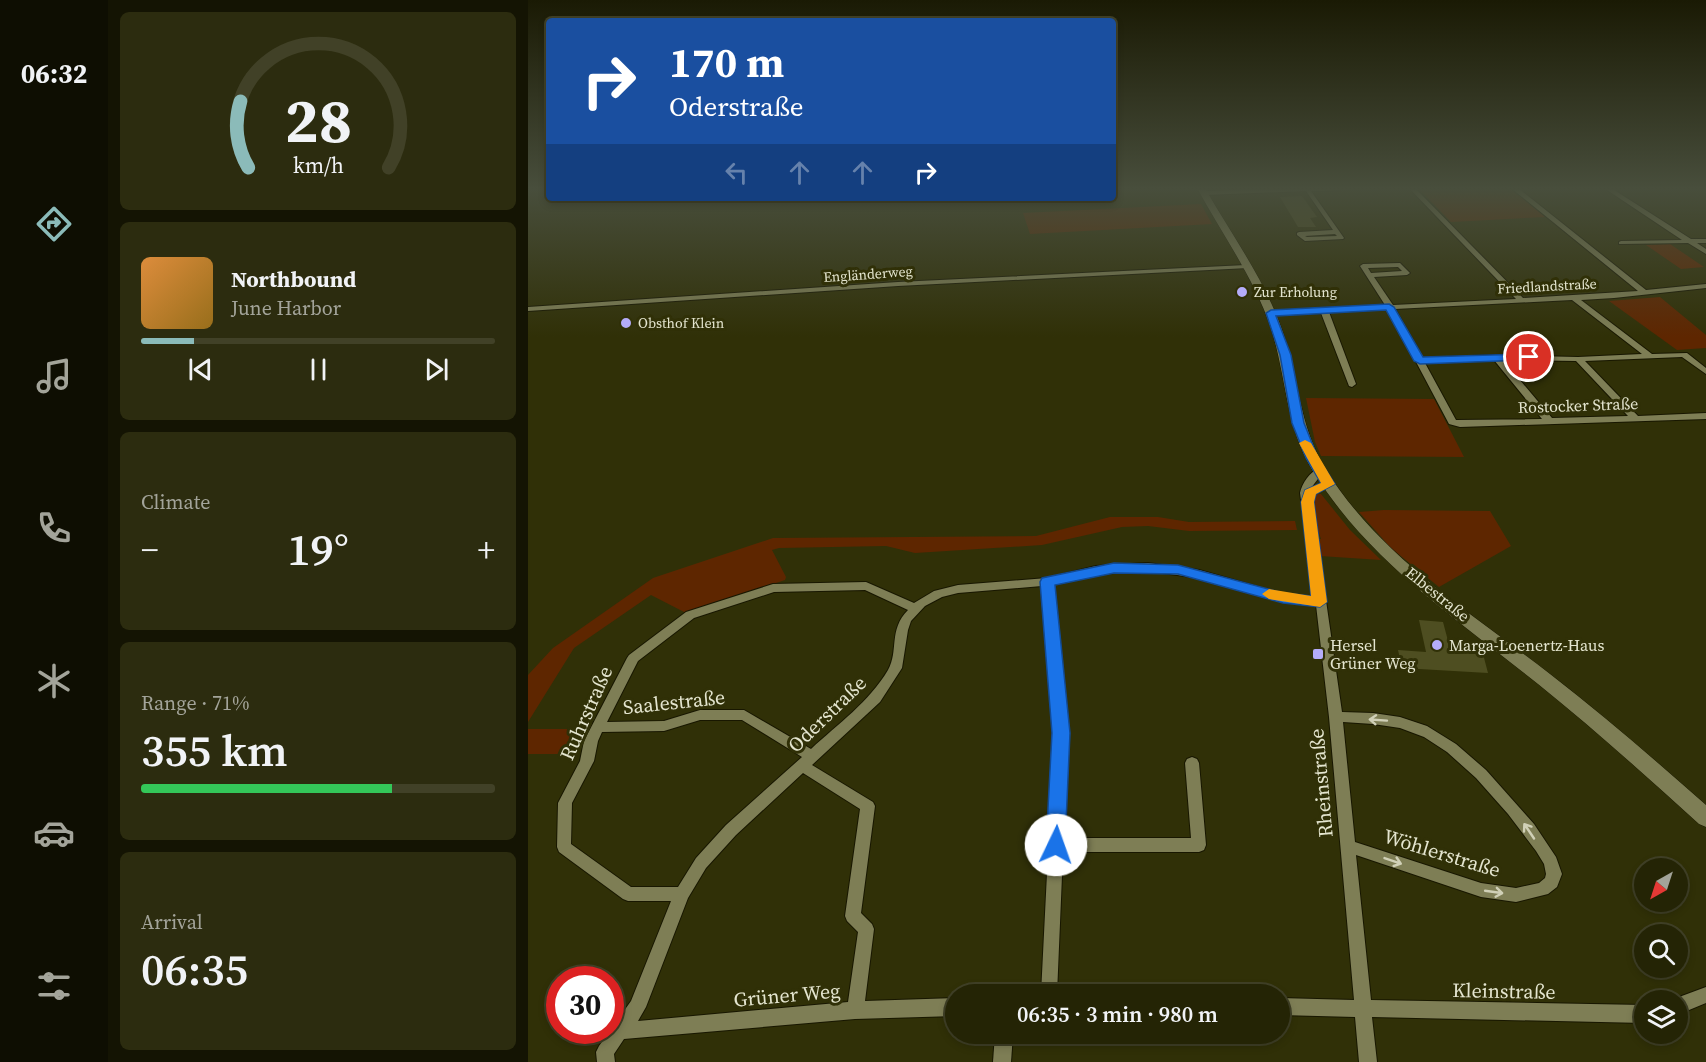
<!DOCTYPE html>
<meta charset="utf-8">
<style>
body{margin:0;font-family:"Source Serif 4",serif;background:#2c2c0f;color:#f1f3f6;height:100vh;display:flex;flex-direction:column;font-size:22px;white-space:nowrap}
*{box-sizing:border-box;margin:0}
p{font-size:20px;color:#a3a49a}
.icon{flex:none;width:33px;height:33px;fill:none;stroke:currentColor;stroke-width:2;stroke-linecap:round;stroke-linejoin:round}
.map{position:relative;flex:1;overflow:hidden}
.panel{display:flex;flex-direction:column;gap:12px;padding:12px;background:#141403;width:420px}
.panel>*{flex:none}
.guide{position:absolute;left:18px;top:18px;width:570px;height:183px;border-radius:6px;box-shadow:0 3px 9px #0003,0 0 0 2px #414127;background:#1a4fa0;color:#fff;overflow:hidden}
.needle{width:39px;rotate:219deg}
.controls{position:absolute;left:1106px;top:858px;display:grid;gap:12px}
.controls a{display:grid;place-items:center;width:54px;height:54px;border-radius:50%;background:#242405;box-shadow:0 3px 9px #0003,0 0 0 2px #414127;font-size:30px}
.speed{position:absolute;left:18px;top:966px;display:flex;gap:12px;font-size:30px;font-weight:700;text-align:center}
.speed>*{display:grid;place-content:center;width:78px;height:78px;border-radius:50%;background:#242405;box-shadow:0 3px 9px #0003,0 0 0 2px #414127;line-height:1}
.speed .limit{border:9px solid #d22;background:#fff;color:#111}
.pin{position:absolute;display:grid;place-items:center;width:51px;height:51px;color:#fff;margin:-26px;border:3px solid #fff;border-radius:50%;box-shadow:0 2px 6px #0007}
.me{position:absolute;width:66px;margin:-33px;rotate:3deg;stroke-linejoin:round;filter:drop-shadow(0 0 4px #0008)}
.turn{display:flex;align-items:center;gap:21px;height:126px;padding:0 24px;font-size:27px}
.turn .icon{width:78px;height:78px;stroke-width:2.5}
.turn b{display:block;font-size:42px;line-height:51px}
.lanes{display:flex;align-items:center;height:57px;padding:0 24px;background:#0003;justify-content:center;gap:30px;direction:ltr}
.lanes .off{opacity:.35}
.big{font-size:45px;font-weight:600;line-height:1.1}
.panel .tile{flex:1;display:flex;flex-direction:column;justify-content:center;gap:9px;min-width:0;padding:0 21px;border-radius:9px;background:#2c2c0f}
.panel .dial{align-items:center;gap:0}
.dial svg{height:156px;overflow:visible;fill:none;stroke:#414127;stroke-width:7;stroke-linecap:round;text-anchor:middle}
.dial text{fill:#f1f3f6;stroke:none}
.song{display:flex;align-items:center;gap:18px}
.cover{width:72px;height:72px;border-radius:9px;background:linear-gradient(135deg,hsl(30 70% 55%),hsl(40 70% 35%))}
.played{height:6px;border-radius:3px;background:linear-gradient(90deg,#8bbbb9 15%,#414127 15%)}
.keys{display:flex;justify-content:space-around;direction:ltr}
.heat{display:flex;justify-content:space-between;align-items:center;font-size:33px;direction:ltr}
.charge{height:9px;border-radius:4px;background:linear-gradient(90deg,#34c759 71%,#414127 0)}
.trip{position:absolute;left:417px;top:984px;width:345px;height:60px;border-radius:30px;background:#242405;box-shadow:0 3px 9px #0003,0 0 0 2px #414127;font-weight:600;line-height:60px;text-align:center}
main{display:flex;flex:1;min-height:0}
.dock{display:flex;flex-direction:column;width:108px;justify-content:space-around;align-items:center;background:#0e0e02;color:#a3a49a}
.dock .icon{width:42px;height:42px}
.dock .active{color:#8bbbb9}
.dock b{font-size:27px;color:#f1f3f6}
.map>svg:first-child{display:block}
.green{fill:#5e2600}
.building{fill:#4e4e21}
.lines{fill:none;stroke-linecap:round;stroke-linejoin:round}
.street-casing{stroke:#181700;stroke-width:2}
.secondary-casing{stroke:#181700;stroke-width:1}
.street{fill:#7e7e55;fill-rule:evenodd}
.secondary{fill:#7e7e55;fill-rule:evenodd}
.oneway{stroke:#d0d0b7}
.route{fill:#1a73e8;stroke:#114b97;stroke-width:1.5}
.slow{fill:#f59e0b}
.poi-dot{fill:#b4acf9;stroke:#303007;stroke-width:2}
.labels{text-anchor:middle;dominant-baseline:central;stroke-width:6;stroke-linejoin:round;paint-order:stroke}
.far-street-label{font-size:14px;fill:#e4e5cf;stroke:#303007}
.far-poi-label{font-size:14px;fill:#e4e5cf;stroke:#303007;text-anchor:start}
.street-label{font-size:16px;fill:#e4e5cf;stroke:#303007}
.poi-label{font-size:16px;fill:#e4e5cf;stroke:#303007;text-anchor:start}
.near-street-label{font-size:20px;fill:#e4e5cf;stroke:#303007}
</style>
<main>
<nav class="dock">
<b>06:32</b>
<svg class="icon active" aria-label="directions" viewBox="0 0 24 24"><path d="M12 3l9 9-9 9-9-9zM9 14v-3h6M13 9l2 2-2 2"/></svg>
<svg class="icon" aria-label="music" viewBox="0 0 24 24"><path d="M9 18V5l10-2v13"/><circle cx="6" cy="18" r="3"/><circle cx="16" cy="16" r="3"/></svg>
<svg class="icon" aria-label="phone" viewBox="0 0 24 24"><path d="M5 4h4l2 5-3 2q2 4 5 5l2-3 5 2v4C11 20 4 13 5 4z"/></svg>
<svg class="icon" aria-label="climate" viewBox="0 0 24 24"><path d="M12 3v18M4 7l16 10M4 17L20 7"/></svg>
<svg class="icon" aria-label="car" viewBox="0 0 24 24"><path d="M5 17H2v-5l4-1 3-4h7l3 4 3 1v5h-3M9 17h6M6 11h13"/><circle cx="7" cy="17" r="2"/><circle cx="17" cy="17" r="2"/></svg>
<svg class="icon" aria-label="filters" viewBox="0 0 24 24"><path d="M4 7h16M4 17h16"/><circle cx="9" cy="7" r="2"/><circle cx="15" cy="17" r="2"/></svg>
</nav>
<section class="panel">
<div class="tile dial"><svg viewBox="0 0 100 80">
<path d="M14 69A42 42 0 1 1 86 69"/>
<path d="M14 69A42 42 0 0 1 10 35" stroke="#8bbbb9"/>
<text x="50" y="56" font-size="32" font-weight="700">28</text>
<text x="50" y="72" font-size="11">km/h</text>
</svg></div>
<div class="tile">
<div class="song"><i class="cover"></i><div><b>Northbound</b><p>June Harbor</p></div></div>
<div class="played"></div>
<div class="keys"><svg class="icon" aria-label="previous" viewBox="0 0 24 24"><path d="M18 5L8 12l10 7zM5 5v14"/></svg><svg class="icon" aria-label="pause" viewBox="0 0 24 24"><path d="M8 5v14M16 5v14"/></svg><svg class="icon" aria-label="next" viewBox="0 0 24 24"><path d="M6 5l10 7-10 7zM19 5v14"/></svg></div>
</div>
<div class="tile"><p>Climate</p>
<div class="heat"><a>−</a><b class="big">19°</b><a>+</a></div>
</div>
<div class="tile"><p>Range · 71%</p><b class="big">355 km</b><div class="charge"></div></div>
<div class="tile"><p>Arrival</p><b class="big">06:35</b></div>
</section>
<div class="map">
<svg width="1178" height="1062" viewBox="0 0 1178 1062">
<rect width="100%" height="100%" fill="#303007"/>
<!-- green -->
<g class="green">
<path d="M 906,188 L 982,188 L 1017,217 L 923,222 L 891,189 Z"/>
<path d="M 673,204 L 684,224 L 502,234 L 495,213 Z"/>
<path d="M 1142,244 L 1176,267 L 1153,269 L 1118,245 Z"/>
<path d="M 1132,297 L 1178,335 L 1178,348 L 1149,350 L 1081,301 Z"/>
<path d="M 778,398 L 906,399 L 936,457 L 793,456 L 787,442 Z"/>
<path d="M 788,494 L 793,494 L 822,530 L 853,560 L 792,556 L 789,539 L 793,539 L 791,533 L 788,533 L 784,503 Z"/>
<path d="M 856,510 L 962,511 L 983,546 L 911,587 L 863,548 L 831,512 Z"/>
<path d="M 582,517 L 630,517 L 661,522 L 767,521 L 769,530 L 661,531 L 620,526 L 594,527 L 514,545 L 387,553 L 358,546 L 251,548 L 244,550 L 258,577 L 257,580 L 158,613 L 123,595 L 46,648 L 0,722 L 0,675 L 25,648 L 125,578 L 245,538 L 508,536 Z"/>
<path d="M 0,729 L 62,729 L 48,754 L 0,754 Z"/>
</g>
<!-- building -->
<g class="building">
<path d="M 774,196 L 789,217 L 782,218 L 788,227 L 770,227 L 752,197 Z"/>
<path d="M 891,620 L 915,622 L 923,652 L 955,654 L 960,673 L 874,668 L 870,650 L 898,652 Z"/>
</g>
<g class="lines">
<defs>
<g id="street">
<path d="M 770,188 L 822,188 L 819,190 L 783,191 L 816,238 L 815,239 L 777,241 L 769,235 L 769,233 L 771,232 L 805,230 L 778,191 L 676,195 L 673,193 L 676,191 ZM 807,234 L 809,236 L 779,237 L 777,236 Z"/>
<path d="M 881,188 L 887,188 L 995,298 L 1110,291 L 983,188 L 990,188 L 1118,290 L 1178,284 L 1178,288 L 1086,298 L 1053,300 L 1124,354 L 1159,353 L 1178,368 L 1178,374 L 1154,357 L 1057,361 L 1110,416 L 1178,413 L 1178,419 L 932,427 L 921,424 L 860,309 L 801,312 L 828,384 L 824,387 L 821,386 L 793,313 L 743,315 L 739,313 L 740,311 L 857,305 L 832,266 L 835,264 L 872,263 L 882,273 L 879,275 L 846,277 L 865,305 L 988,299 ZM 870,267 L 874,271 L 843,273 L 840,268 ZM 1044,300 L 1114,354 L 1050,357 L 968,355 L 895,358 L 867,309 ZM 966,360 L 1014,419 L 928,420 L 897,363 ZM 975,360 L 1048,361 L 1100,416 L 1024,418 Z"/>
<path d="M 1076,188 L 1083,188 L 1163,239 L 1178,239 L 1178,243 L 1169,243 L 1178,249 L 1178,254 L 1160,243 L 1091,244 L 1091,242 L 1093,241 L 1154,240 Z"/>
<path d="M 718,265 L 720,266 L 720,268 L 370,286 L 0,311 L 0,307 L 370,282 Z"/>
<path d="M 791,468 L 796,471 L 783,488 L 800,481 L 805,484 L 786,494 L 784,503 L 814,712 L 845,713 L 872,717 L 899,726 L 928,744 L 958,770 L 1006,824 L 1028,857 L 1034,874 L 1029,887 L 1020,894 L 988,902 L 953,897 L 828,855 L 843,1000 L 1116,1005 L 1116,1023 L 844,1017 L 849,1062 L 831,1062 L 827,1017 L 752,1015 L 752,998 L 826,1000 L 801,717 L 788,605 L 755,602 L 671,578 L 620,571 L 568,574 L 525,584 L 540,733 L 536,838 L 663,838 L 657,763 L 659,759 L 664,757 L 669,759 L 671,763 L 678,845 L 676,850 L 671,852 L 535,852 L 529,994 L 513,994 L 526,733 L 514,586 L 430,593 L 414,597 L 397,606 L 383,621 L 380,630 L 374,668 L 352,702 L 284,765 L 345,802 L 347,806 L 333,913 L 344,924 L 346,929 L 337,1001 L 428,998 L 428,1016 L 327,1019 L 96,1039 L 86,1054 L 87,1062 L 69,1062 L 68,1052 L 71,1046 L 103,1001 L 143,901 L 100,901 L 95,899 L 31,852 L 29,847 L 30,803 L 52,761 L 56,741 L 99,658 L 101,655 L 158,612 L 245,584 L 338,582 L 386,603 L 406,591 L 430,585 L 519,578 L 568,566 L 620,563 L 671,570 L 755,594 L 787,597 L 772,493 C 774,483 782,472 791,468 ZM 337,590 L 380,610 C 360,630 371,651 360,670 C 341,702 310,724 283,749 L 216,710 L 172,710 L 136,721 L 79,722 L 110,661 L 166,618 L 246,592 ZM 172,720 L 214,720 L 274,757 L 198,825 L 168,858 L 150,887 L 103,887 L 43,844 L 44,803 L 66,761 L 70,741 L 74,732 L 136,731 ZM 815,722 L 845,724 L 872,728 L 896,737 L 919,752 L 948,778 L 980,814 L 1008,851 L 1016,864 L 1018,874 L 1017,878 L 1011,883 L 988,888 L 953,883 L 827,842 ZM 275,773 L 332,809 L 317,916 L 319,921 L 330,932 L 320,1002 L 110,1021 L 118,1007 L 160,898 L 178,868 L 208,835 Z"/>
<path d="M 1178,987 L 1178,1003 L 1149,1015 L 1149,1000 L 1143,1000 Z"/>
<path d="M 467,1034 L 485,1034 L 483,1062 L 465,1062 Z"/>
</g>
<path id="secondary" d="M 669,188 L 677,188 C 703,234 735,277 753,327 C 770,374 771,427 798,470 C 852,556 943,613 1022,674 C 1075,715 1127,760 1178,805 L 1178,827 L 1171,824 C 1118,776 1066,729 1010,684 C 929,619 840,561 785,471 C 758,428 758,375 743,328 C 726,278 694,234 669,188 Z"/>
</defs>
<!-- street casing -->
<use href="#street" class="street-casing"/>
<!-- secondary casing -->
<use href="#secondary" class="secondary-casing"/>
<!-- street -->
<use href="#street" class="street"/>
<!-- secondary -->
<use href="#secondary" class="secondary"/>
</g>
<!-- one-way arrows -->
<defs><path id="oneway-shaft" d="M-6 0H5M1.5-3L5.5 0L1.5 3" fill="none" stroke-width="1.6" stroke-linecap="round" stroke-linejoin="round" transform="scale(1.5)"/></defs>
<g class="oneway">
<use href="#oneway-shaft" transform="translate(850 720) rotate(-176)"/>
<use href="#oneway-shaft" transform="translate(1001 831) rotate(-124)"/>
<use href="#oneway-shaft" transform="translate(865 861) rotate(19)"/>
<use href="#oneway-shaft" transform="translate(966 892) rotate(8)"/>
</g>
<!-- sky -->
<linearGradient id="sky" x2="0" y2="1"><stop stop-color="#1a1a04"/><stop offset="0.56" stop-color="#484e3c"/><stop offset="1" stop-color="#484e3c" stop-opacity="0"/></linearGradient>
<rect width="1178" height="337" fill="url(#sky)"/>
<!-- route -->
<path class="route" d="M 861,304 L 866,307 L 895,357 L 1001,354 L 1006,357 L 1001,360 L 892,364 L 886,361 L 858,310 L 748,316 L 763,355 L 776,423 L 790,458 L 807,484 L 788,494 L 786,502 L 799,602 L 792,607 L 755,603 L 650,574 L 586,573 L 527,585 L 542,733 L 537,845 L 535,851 L 528,854 L 521,851 L 518,845 L 524,733 L 512,582 L 514,578 L 586,563 L 650,565 L 755,593 L 783,596 L 773,502 L 777,490 L 793,483 L 778,458 L 764,423 L 752,355 L 738,313 L 743,310 Z"/>
<!-- slow -->
<path class="slow" d="M 777,440 L 783,443 L 807,484 L 788,494 L 786,502 L 799,602 L 792,607 L 741,599 L 734,594 L 741,589 L 783,596 L 773,502 L 777,490 L 793,483 L 771,443 Z"/>
<!-- markers -->
<g class="poi-dot">
<circle cx="714" cy="292" r="6"/>
<circle cx="98" cy="323" r="6"/>
<circle cx="909" cy="645" r="6"/>
<rect x="784" y="648" width="12" height="12" rx="3"/>
</g>
<g class="labels">
<!-- far-street labels -->
<g class="far-street-label">
<text transform="translate(340 274) rotate(-4)">Engländerweg</text>
<text transform="translate(1019 286) rotate(-3)">Friedlandstraße</text>
</g>
<!-- far-poi labels -->
<g class="far-poi-label">
<text x="726" y="292">Zur Erholung</text>
<text x="110" y="323">Obsthof Klein</text>
</g>
<!-- street labels -->
<g class="street-label">
<text transform="translate(1050 405) rotate(-2)">Rostocker Straße</text>
<text transform="translate(910 594) rotate(39)">Elbestraße</text>
</g>
<!-- poi labels -->
<g class="poi-label">
<text x="802" y="645">Hersel<tspan x="802" dy="18">Grüner Weg</tspan></text>
<text x="921" y="645">Marga-Loenertz-Haus</text>
</g>
<!-- near-street labels -->
<g class="near-street-label">
<text transform="translate(146 702) rotate(-6)">Saalestraße</text>
<text transform="translate(58 713) rotate(-66)">Ruhrstraße</text>
<text transform="translate(299 714) rotate(-44)">Oderstraße</text>
<text transform="translate(793 783) rotate(-95)">Rheinstraße</text>
<text transform="translate(914 853) rotate(17)">Wöhlerstraße</text>
<text transform="translate(976 991) rotate(1)">Kleinstraße</text>
<text transform="translate(259 995) rotate(-5)">Grüner Weg</text>
</g>
</g>
</svg>
<div class="controls">
<a><svg class="needle" viewBox="-14 -14 28 28"><path d="M0-13l5 13h-10z" fill="#e53935"/><path d="M0 13l5-13h-10z" fill="#a3a49a"/></svg></a>
<a><svg class="icon" aria-label="search" viewBox="0 0 24 24"><circle cx="10" cy="10" r="6"/><path d="M15 15l6 6"/></svg></a>
<a><svg class="icon" aria-label="layers" viewBox="0 0 24 24"><path d="M12 4l9 5-9 5-9-5zM3 14l9 5 9-5"/></svg></a>
</div>
<div class="speed"><div class="limit">30</div></div>
<div class="pin" style="left:1001px;top:357px;background:#d93025"><svg class="icon" aria-label="arrive" viewBox="0 0 24 24"><path d="M6 21V4h12l-3 4 3 4H6"/></svg></div>
<svg class="me" style="left:528px;top:845px" viewBox="-20 -20 40 40"><circle r="19" fill="#fff"/><path d="M0-13L10 11 0 6-10 11z" fill="#1a73e8"/></svg>
<div class="trip">06:35 · 3 min · 980 m</div>
<div class="guide">
<div class="turn"><svg class="icon" aria-label="right" viewBox="0 0 24 24"><path d="M7 20v-9h11M14 6l5 5-5 5"/></svg><div><b>170 m</b>Oderstraße</div></div>
<div class="lanes"><svg class="icon off" aria-label="left" viewBox="0 0 24 24"><path d="M17 20v-9H6M10 6l-5 5 5 5"/></svg><svg class="icon off" aria-label="ahead" viewBox="0 0 24 24"><path d="M12 20V5M6 11l6-6 6 6"/></svg><svg class="icon off" aria-label="ahead" viewBox="0 0 24 24"><path d="M12 20V5M6 11l6-6 6 6"/></svg><svg class="icon" aria-label="right" viewBox="0 0 24 24"><path d="M7 20v-9h11M14 6l5 5-5 5"/></svg></div>
</div>
</div>
</main>
